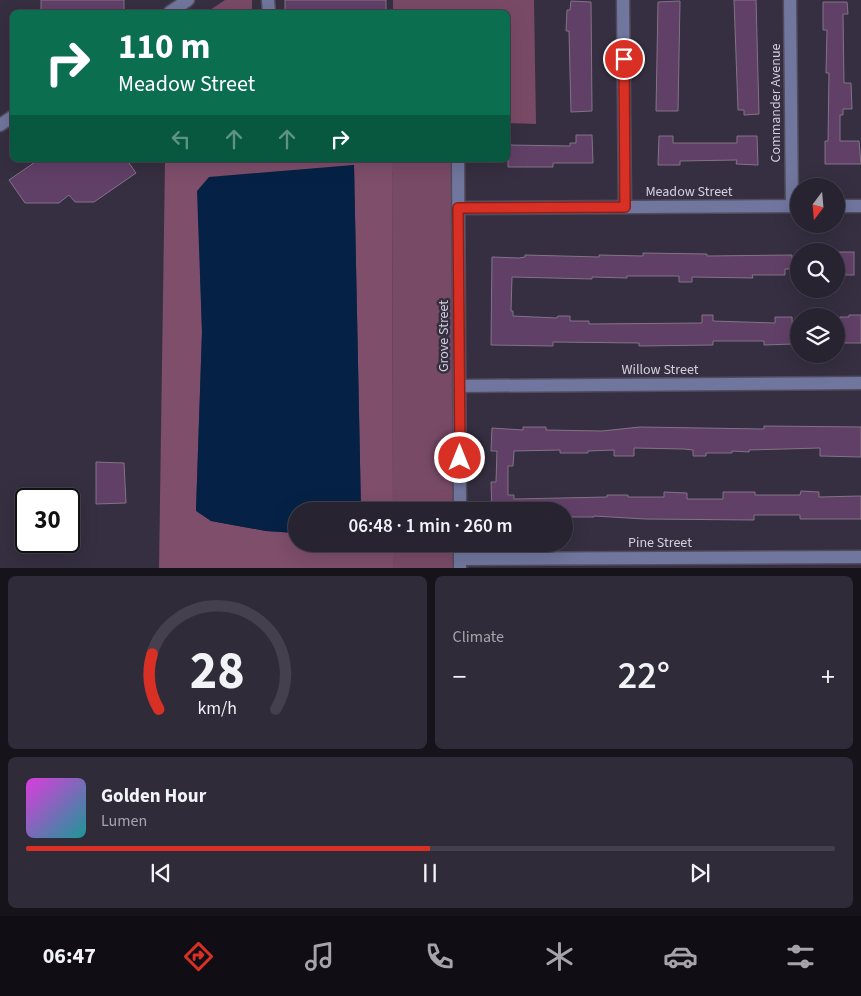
<!DOCTYPE html>
<meta charset="utf-8">
<style>
body{margin:0;font-family:"Source Sans 3",sans-serif;background:#302b39;color:#f1f3f6;height:100vh;display:flex;flex-direction:column;font-size:19px;white-space:nowrap}
*{box-sizing:border-box;margin:0}
p{font-size:16px;color:#a5a4ab}
.icon{flex:none;width:28px;height:28px;fill:none;stroke:currentColor;stroke-width:2;stroke-linecap:round;stroke-linejoin:round}
.map{position:relative;height:568px;overflow:hidden}
.sheet{display:flex;flex-direction:column;gap:8px;padding:8px;background:#16131b;flex:1}
.sheet>*{flex:none}
.banner{position:absolute;left:10px;top:10px;width:500px;height:152px;border-radius:8px;box-shadow:0 5px 20px #0002,0 0 0 1px #44404d;background:#0b6e4f;color:#fff;overflow:hidden}
.needle{width:32px;rotate:196deg}
.buttons{position:absolute;left:790px;top:178px;display:grid;gap:10px}
.buttons a{display:grid;place-items:center;width:55px;height:55px;border-radius:50%;background:#282331;box-shadow:0 5px 20px #0002,0 0 0 1px #44404d;font-size:25px}
.speed{position:absolute;left:15px;top:488px;display:flex;gap:10px;font-size:25px;font-weight:700;text-align:center}
.speed>*{display:grid;place-content:center;width:65px;height:65px;border-radius:50%;background:#282331;box-shadow:0 5px 20px #0002,0 0 0 1px #44404d;line-height:1}
.speed .limit{border:2px solid #111;border-radius:8px;background:#fff;color:#111}
.pin{position:absolute;display:grid;place-items:center;width:42px;height:42px;color:#fff;margin:-21px;border:2px solid #fff;border-radius:50%;box-shadow:0 1px 5px #0007}
.me{position:absolute;width:55px;margin:-28px;rotate:0deg;stroke-linejoin:round;filter:drop-shadow(0 0 4px #0008)}
.turn{display:flex;align-items:center;gap:18px;height:105px;padding:0 25px;font-size:22px}
.turn .icon{width:65px;height:65px;stroke-width:2.5}
.turn b{display:block;font-size:35px;line-height:42px}
.lanes{display:flex;align-items:center;height:48px;padding:0 25px;background:#0003;justify-content:center;gap:25px;direction:ltr}
.lanes .off{opacity:.35}
.big{font-size:38px;font-weight:600;line-height:1.1}
.sheet .widget{flex:1;display:flex;flex-direction:column;justify-content:center;gap:8px;min-width:0;padding:0 18px;border-radius:8px;background:#302b39}
.sheet .dial{align-items:center;gap:0}
.dial svg{height:130px;overflow:visible;fill:none;stroke:#44404d;stroke-width:7;stroke-linecap:round;text-anchor:middle}
.dial text{fill:#f1f3f6;stroke:none}
.song{display:flex;align-items:center;gap:15px}
.cover{width:60px;height:60px;border-radius:8px;background:linear-gradient(135deg,hsl(300 70% 55%),hsl(180 70% 35%))}
.played{height:5px;border-radius:2px;background:linear-gradient(90deg,#d93025 50%,#44404d 50%)}
.keys{display:flex;justify-content:space-around;direction:ltr}
.heat{display:flex;justify-content:space-between;align-items:center;font-size:28px;direction:ltr}
.sheet .tiles{flex:1;display:grid;gap:8px;grid-template-columns:1fr 1fr}
.widget:last-child{grid-column:span 2}
.trip{position:absolute;left:288px;top:502px;width:285px;height:50px;border-radius:25px;background:#282331;box-shadow:0 5px 20px #0002,0 0 0 1px #44404d;font-weight:600;line-height:50px;text-align:center}
.tabs{display:flex;height:80px;justify-content:space-around;align-items:center;background:#100e14;color:#a5a4ab}
.tabs .icon{width:35px;height:35px}
.tabs .on{color:#d93025}
.tabs b{font-size:22px;color:#f1f3f6}
.map>svg:first-child{display:block}
.green{fill:#794a66}
.forest{fill:#7e4e6b}
.water{fill:#052246}
.building{fill:#614067;stroke:#837386}
.lines{fill:none;stroke-linecap:round;stroke-linejoin:round}
.minor-casing{stroke:#514c5d;stroke-width:15}
.minor{stroke:#70769d;stroke-width:12}
.route-casing{stroke:#8d1f18;stroke-width:12}
.route{stroke:#d93025;stroke-width:9}
.labels{text-anchor:middle;dominant-baseline:central;stroke-width:5;stroke-linejoin:round;paint-order:stroke}
.street-label{font-size:14px;fill:#d3d0dc;stroke:#352f41}
</style>
<div class="map">
<svg width="861" height="569" viewBox="0 0 861 569">
<rect width="100%" height="100%" fill="#352f41"/>
<!-- green -->
<g class="green">
<path d="M 225,0 L 252,0 L 252,12 L 207,12 Z"/>
<path d="M 393,0 L 534,0 L 536,124 L 508,123 L 508,12 L 393,12 Z"/>
<path d="M 392,160 L 458,160 L 460,511 L 393,511 Z"/>
<rect x="393" y="544" width="67" height="24"/>
</g>
<!-- forest -->
<path class="forest" d="M 165,160 L 392,160 L 393,511 L 361,511 L 354,165 L 198,191 L 202,332 L 196,510 L 211,521 L 266,531 L 296,533 L 296,544 L 393,544 L 393,568 L 159,569 Z"/>
<!-- water -->
<path class="water" d="M 354,165 L 361,511 L 296,511 L 296,533 L 266,531 L 211,521 L 196,511 L 202,332 L 197,191 L 209,177 Z"/>
<!-- building -->
<g class="building">
<rect x="41" y="0" width="83" height="12"/>
<rect x="285" y="0" width="101" height="12"/>
<path d="M 734,0 L 756,0 L 759,114 L 744,115 L 744,110 L 738,110 Z"/>
<path d="M 571,1 L 591,2 L 592,111 L 571,112 L 569,31 L 566,31 L 567,10 L 570,10 Z"/>
<path d="M 680,1 L 678,111 L 656,111 L 658,2 Z"/>
<path d="M 823,2 L 847,2 L 848,14 L 843,14 L 844,83 L 851,83 L 852,109 L 843,109 L 843,115 L 840,115 L 840,141 L 859,141 L 861,164 L 825,164 L 825,141 L 828,141 L 829,73 L 826,73 L 827,30 L 823,30 Z"/>
<path d="M 576,135 L 592,135 L 593,163 L 553,163 L 553,167 L 508,167 L 508,145 L 570,146 L 570,143 L 576,143 Z"/>
<path d="M 659,136 L 673,136 L 673,143 L 737,143 L 737,136 L 757,136 L 758,165 L 736,164 L 737,160 L 680,161 L 680,165 L 658,165 Z"/>
<path d="M 38,160 L 127,160 L 136,173 L 94,202 L 75,202 L 69,195 L 59,203 L 25,203 L 9,180 Z"/>
<rect x="836" y="252" width="18" height="23"/>
<path d="M 643,253 L 707,254 L 707,256 L 792,255 L 792,269 L 785,269 L 785,275 L 752,275 L 753,278 L 692,277 L 692,282 L 679,282 L 679,276 L 627,276 L 627,278 L 592,277 L 592,279 L 512,277 L 511,311 L 513,311 L 513,316 L 557,318 L 558,316 L 570,316 L 570,321 L 589,321 L 589,324 L 702,323 L 702,315 L 713,315 L 713,321 L 775,323 L 775,317 L 792,317 L 793,344 L 764,345 L 764,341 L 713,341 L 713,345 L 639,346 L 639,343 L 553,342 L 553,346 L 491,345 L 492,257 L 519,258 L 525,257 L 525,255 L 599,257 L 599,255 L 643,256 Z"/>
<path d="M 849,315 L 861,315 L 861,343 L 840,343 L 840,317 L 849,317 Z"/>
<path d="M 764,426 L 861,427 L 861,457 L 820,456 L 820,448 L 749,450 L 749,452 L 732,451 L 732,453 L 706,453 L 706,456 L 693,456 L 693,450 L 684,449 L 634,448 L 634,456 L 614,456 L 614,450 L 588,451 L 588,453 L 560,453 L 560,450 L 514,451 L 513,466 L 508,466 L 508,495 L 514,495 L 514,499 L 607,497 L 607,495 L 628,495 L 628,497 L 664,497 L 664,492 L 687,493 L 687,499 L 723,499 L 723,492 L 755,492 L 755,495 L 800,495 L 801,491 L 819,492 L 819,497 L 861,496 L 861,519 L 800,519 L 800,515 L 754,515 L 754,520 L 645,519 L 594,516 L 594,517 L 564,517 L 564,511 L 492,511 L 491,482 L 496,482 L 497,451 L 491,451 L 492,428 L 523,430 L 523,427 L 546,427 L 546,430 L 602,431 L 640,427 L 764,429 Z"/>
<path d="M 96,462 L 124,463 L 126,503 L 96,504 Z"/>
</g>
<g class="lines">
<defs>
<g id="minor">
<path d="M 268,0 L 269,12"/>
<path d="M 623,0 L 625,207"/>
<path d="M 790,0 L 792,206"/>
<path d="M 170,12 L 188,0"/>
<path d="M 0,125 L 12,117"/>
<path d="M 458,160 L 460,511"/>
<path d="M 836,206 L 861,206"/>
<path d="M 458,208 L 799,206"/>
<path d="M 459,386 L 861,383"/>
<path d="M 460,544 L 460,569"/>
<path d="M 460,559 L 861,557"/>
</g>
</defs>
<!-- minor casing -->
<use href="#minor" class="minor-casing"/>
<!-- minor -->
<use href="#minor" class="minor"/>
</g>
<g class="lines">
<defs>
<path id="route" d="M 460,458 L 458,208 L 625,207 L 624,59"/>
</defs>
<!-- route casing -->
<use href="#route" class="route-casing"/>
<!-- route -->
<use href="#route" class="route"/>
</g>
<g class="labels">
<!-- street labels -->
<g class="street-label">
<text transform="translate(776 103) rotate(-90)">Commander Avenue</text>
<text x="689" y="192">Meadow Street</text>
<text transform="translate(444 336) rotate(-90)">Grove Street</text>
<text x="660" y="370">Willow Street</text>
<text x="660" y="543">Pine Street</text>
</g>
</g>
</svg>
<div class="buttons">
<a><svg class="needle" viewBox="-14 -14 28 28"><path d="M0-13l5 13h-10z" fill="#e53935"/><path d="M0 13l5-13h-10z" fill="#a5a4ab"/></svg></a>
<a><svg class="icon" aria-label="search" viewBox="0 0 24 24"><circle cx="10" cy="10" r="6"/><path d="M15 15l6 6"/></svg></a>
<a><svg class="icon" aria-label="layers" viewBox="0 0 24 24"><path d="M12 4l9 5-9 5-9-5zM3 14l9 5 9-5"/></svg></a>
</div>
<div class="speed"><div class="limit">30</div></div>
<div class="pin" style="left:624px;top:59px;background:#d93025"><svg class="icon" aria-label="arrive" viewBox="0 0 24 24"><path d="M6 21V4h12l-3 4 3 4H6"/></svg></div>
<svg class="me" style="left:460px;top:458px" viewBox="-20 -20 40 40"><circle r="17" fill="#d93025" stroke="#fff" stroke-width="3"/><path d="M0-11L8 9 0 5-8 9z" fill="#fff"/></svg>
<div class="trip">06:48 · 1 min · 260 m</div>
<div class="banner">
<div class="turn"><svg class="icon" aria-label="right" viewBox="0 0 24 24"><path d="M7 20v-9h11M14 6l5 5-5 5"/></svg><div><b>110 m</b>Meadow Street</div></div>
<div class="lanes"><svg class="icon off" aria-label="left" viewBox="0 0 24 24"><path d="M17 20v-9H6M10 6l-5 5 5 5"/></svg><svg class="icon off" aria-label="ahead" viewBox="0 0 24 24"><path d="M12 20V5M6 11l6-6 6 6"/></svg><svg class="icon off" aria-label="ahead" viewBox="0 0 24 24"><path d="M12 20V5M6 11l6-6 6 6"/></svg><svg class="icon" aria-label="right" viewBox="0 0 24 24"><path d="M7 20v-9h11M14 6l5 5-5 5"/></svg></div>
</div>
</div>
<section class="sheet">
<div class="tiles">
<div class="widget dial"><svg viewBox="0 0 100 80">
<path d="M14 69A42 42 0 1 1 86 69"/>
<path d="M14 69A42 42 0 0 1 10 35" stroke="#d93025"/>
<text x="50" y="56" font-size="32" font-weight="700">28</text>
<text x="50" y="72" font-size="11">km/h</text>
</svg></div>
<div class="widget"><p>Climate</p>
<div class="heat"><a>−</a><b class="big">22°</b><a>+</a></div>
</div>
<div class="widget">
<div class="song"><i class="cover"></i><div><b>Golden Hour</b><p>Lumen</p></div></div>
<div class="played"></div>
<div class="keys"><svg class="icon" aria-label="previous" viewBox="0 0 24 24"><path d="M18 5L8 12l10 7zM5 5v14"/></svg><svg class="icon" aria-label="pause" viewBox="0 0 24 24"><path d="M8 5v14M16 5v14"/></svg><svg class="icon" aria-label="next" viewBox="0 0 24 24"><path d="M6 5l10 7-10 7zM19 5v14"/></svg></div>
</div>
</div>
</section>
<nav class="tabs">
<b>06:47</b>
<svg class="icon on" aria-label="directions" viewBox="0 0 24 24"><path d="M12 3l9 9-9 9-9-9zM9 14v-3h6M13 9l2 2-2 2"/></svg>
<svg class="icon" aria-label="music" viewBox="0 0 24 24"><path d="M9 18V5l10-2v13"/><circle cx="6" cy="18" r="3"/><circle cx="16" cy="16" r="3"/></svg>
<svg class="icon" aria-label="phone" viewBox="0 0 24 24"><path d="M5 4h4l2 5-3 2q2 4 5 5l2-3 5 2v4C11 20 4 13 5 4z"/></svg>
<svg class="icon" aria-label="climate" viewBox="0 0 24 24"><path d="M12 3v18M4 7l16 10M4 17L20 7"/></svg>
<svg class="icon" aria-label="car" viewBox="0 0 24 24"><path d="M5 17H2v-5l4-1 3-4h7l3 4 3 1v5h-3M9 17h6M6 11h13"/><circle cx="7" cy="17" r="2"/><circle cx="17" cy="17" r="2"/></svg>
<svg class="icon" aria-label="filters" viewBox="0 0 24 24"><path d="M4 7h16M4 17h16"/><circle cx="9" cy="7" r="2"/><circle cx="15" cy="17" r="2"/></svg>
</nav>
